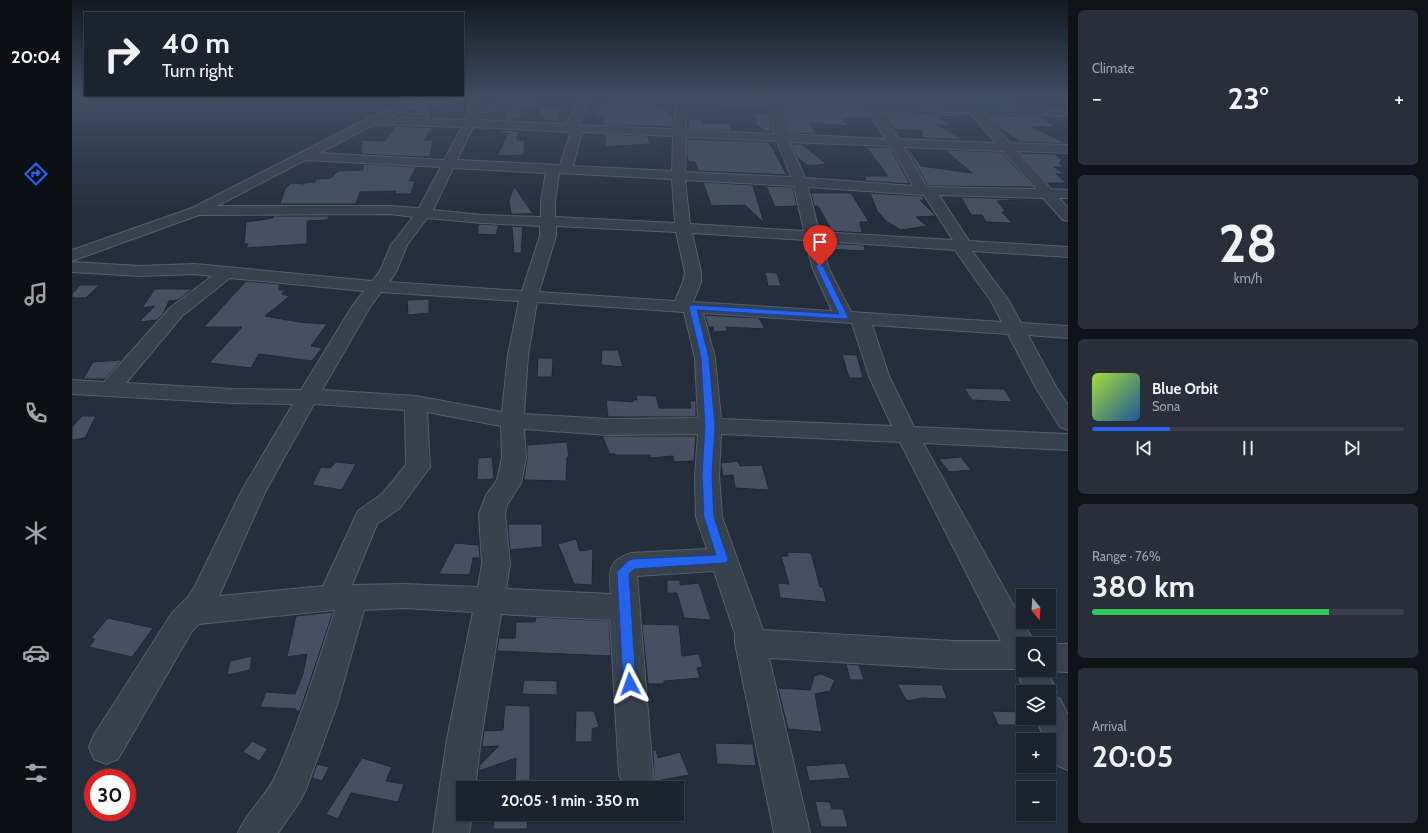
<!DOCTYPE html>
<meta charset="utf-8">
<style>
body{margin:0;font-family:Cabin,sans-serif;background:#282f3a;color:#f1f3f6;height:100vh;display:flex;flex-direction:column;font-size:15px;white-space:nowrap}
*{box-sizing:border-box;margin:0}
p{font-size:13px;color:#a0a4aa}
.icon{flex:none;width:22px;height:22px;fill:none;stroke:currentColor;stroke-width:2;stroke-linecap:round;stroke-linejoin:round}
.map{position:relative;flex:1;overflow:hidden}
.details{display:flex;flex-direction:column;gap:10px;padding:10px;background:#0f1319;width:360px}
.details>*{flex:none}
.guide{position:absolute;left:12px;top:12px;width:380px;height:84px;border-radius:0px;box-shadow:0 1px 3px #0004,0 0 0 1px #39404a;background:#1b232e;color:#f1f3f6;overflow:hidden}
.needle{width:26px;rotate:162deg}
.tools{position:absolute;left:944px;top:589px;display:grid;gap:8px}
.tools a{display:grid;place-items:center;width:40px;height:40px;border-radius:0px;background:#1b232e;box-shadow:0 1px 3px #0004,0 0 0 1px #39404a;font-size:20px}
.speed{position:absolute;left:12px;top:769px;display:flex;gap:8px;font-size:20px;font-weight:700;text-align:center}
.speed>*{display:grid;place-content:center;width:52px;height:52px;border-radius:50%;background:#1b232e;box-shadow:0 1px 3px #0004,0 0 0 1px #39404a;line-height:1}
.speed .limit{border:6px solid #d22;background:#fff;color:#111}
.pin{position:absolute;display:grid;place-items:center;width:34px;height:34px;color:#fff;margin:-41px -17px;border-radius:50% 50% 50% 0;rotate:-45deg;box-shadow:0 0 4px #0007}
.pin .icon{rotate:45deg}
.me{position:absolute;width:44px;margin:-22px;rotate:356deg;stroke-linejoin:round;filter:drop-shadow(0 0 3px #0008)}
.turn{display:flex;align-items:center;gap:14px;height:84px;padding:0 12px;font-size:18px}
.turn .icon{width:52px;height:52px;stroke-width:2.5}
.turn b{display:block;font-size:28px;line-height:34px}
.big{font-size:30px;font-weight:800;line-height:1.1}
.details .tile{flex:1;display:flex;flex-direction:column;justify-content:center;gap:6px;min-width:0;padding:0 14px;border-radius:6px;background:#282f3a}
.details .dial{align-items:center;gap:0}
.dial b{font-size:52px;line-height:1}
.song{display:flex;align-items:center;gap:12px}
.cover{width:48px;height:48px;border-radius:6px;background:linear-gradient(135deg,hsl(80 70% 55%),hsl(210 70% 35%))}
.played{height:4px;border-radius:2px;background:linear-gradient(90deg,#2563eb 25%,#39404a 25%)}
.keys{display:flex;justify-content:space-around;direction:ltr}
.heat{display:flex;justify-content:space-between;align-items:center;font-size:22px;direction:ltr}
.charge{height:6px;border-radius:3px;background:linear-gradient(90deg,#34c759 76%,#39404a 0)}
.trip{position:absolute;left:384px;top:781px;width:228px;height:40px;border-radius:0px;background:#1b232e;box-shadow:0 1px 3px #0004,0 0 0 1px #39404a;font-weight:800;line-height:40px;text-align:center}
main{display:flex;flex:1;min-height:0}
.dock{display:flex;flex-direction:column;width:72px;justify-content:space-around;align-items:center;background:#0b0e12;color:#a0a4aa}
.dock .icon{width:28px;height:28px}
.dock .active{color:#2563eb}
.dock b{font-size:18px;color:#f1f3f6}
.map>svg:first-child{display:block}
.building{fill:#455162;stroke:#1f2835}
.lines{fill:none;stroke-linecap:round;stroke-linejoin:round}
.minor-casing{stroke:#565f6c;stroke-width:2}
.minor{fill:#38414e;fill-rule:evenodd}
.route{fill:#2563eb;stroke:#184099}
</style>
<main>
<nav class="dock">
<b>20:04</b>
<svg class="icon active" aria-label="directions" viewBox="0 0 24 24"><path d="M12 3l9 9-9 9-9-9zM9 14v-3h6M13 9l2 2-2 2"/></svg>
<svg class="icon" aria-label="music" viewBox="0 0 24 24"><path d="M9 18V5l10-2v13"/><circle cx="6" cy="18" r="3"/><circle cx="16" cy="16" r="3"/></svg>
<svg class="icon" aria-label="phone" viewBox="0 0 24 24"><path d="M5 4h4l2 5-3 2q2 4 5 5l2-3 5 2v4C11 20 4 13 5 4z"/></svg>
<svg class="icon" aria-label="climate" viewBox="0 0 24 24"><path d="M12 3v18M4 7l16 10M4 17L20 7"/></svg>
<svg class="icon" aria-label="car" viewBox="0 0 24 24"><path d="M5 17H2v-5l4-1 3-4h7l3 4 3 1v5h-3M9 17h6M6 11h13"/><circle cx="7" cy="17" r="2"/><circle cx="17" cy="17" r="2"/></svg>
<svg class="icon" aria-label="filters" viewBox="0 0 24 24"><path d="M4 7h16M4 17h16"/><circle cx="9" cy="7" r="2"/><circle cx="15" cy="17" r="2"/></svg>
</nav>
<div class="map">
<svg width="996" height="833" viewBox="0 0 996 833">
<rect width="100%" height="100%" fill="#242f3e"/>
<!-- building -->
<g class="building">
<path d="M 804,97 L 915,97 L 920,98 L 939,98 L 952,107 L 906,105 L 900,99 L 895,98 L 889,101 L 890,104 L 810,101 Z"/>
<path d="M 537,99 L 583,102 L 587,107 L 592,107 L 601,119 L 601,127 L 532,125 L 531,116 L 524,117 L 530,104 L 539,104 Z"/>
<path d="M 354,107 L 359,107 L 359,117 L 330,116 L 333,112 L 344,112 L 346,109 Z"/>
<path d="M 450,107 L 448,120 L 432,120 L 433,110 Z"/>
<path d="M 487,107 L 488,121 L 474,121 L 466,108 Z"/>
<path d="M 710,108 L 793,110 L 798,117 L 770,119 L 777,126 L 737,123 L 745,134 L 715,133 Z"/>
<path d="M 809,111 L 897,114 L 898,115 L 867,117 L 878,125 L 865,125 L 892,140 L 850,138 L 850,131 L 822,129 Z"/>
<path d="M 682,113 L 697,113 L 700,132 L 694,132 L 683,123 L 685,120 Z"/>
<path d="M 914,115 L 967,116 L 984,127 L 960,127 L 996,144 L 948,142 L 926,127 Z"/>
<path d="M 616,119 L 629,119 L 630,123 L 657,123 L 660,131 L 616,129 Z"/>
<path d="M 323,126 L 360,128 L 352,140 L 361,140 L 358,156 L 350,157 L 290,154 L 289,140 L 313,141 Z"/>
<path d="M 429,130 L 446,131 L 445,140 L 453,140 L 452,155 L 425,156 L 436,133 L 428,133 Z"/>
<path d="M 533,134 L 576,136 L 578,144 L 533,147 Z"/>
<path d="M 615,139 L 697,142 L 715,175 L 626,171 L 623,162 L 617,162 L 615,157 Z"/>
<path d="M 719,144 L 729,144 L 755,164 L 736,166 L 725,157 Z"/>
<path d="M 794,147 L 818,147 L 838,184 L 794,181 L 793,176 L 816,176 Z"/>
<path d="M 835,149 L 837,149 L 849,166 L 900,173 L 873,150 L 930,152 L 961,187 L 856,186 Z"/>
<path d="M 948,153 L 983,154 L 990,160 L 987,163 L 992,167 L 982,167 L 992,174 L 984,174 L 995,183 L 975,183 Z"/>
<path d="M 291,164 L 344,167 L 337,181 L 343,181 L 339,194 L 323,194 L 324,191 L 288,192 L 284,204 L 208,204 L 213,189 L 219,183 L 232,184 L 232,183 L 243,182 L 244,179 L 259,178 L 266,171 L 291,170 Z"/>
<path d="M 631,182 L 681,185 L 692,223 L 673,205 L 639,206 Z"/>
<path d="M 442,186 L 461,214 L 439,214 L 437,200 Z"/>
<path d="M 694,186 L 721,187 L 725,206 L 703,207 Z"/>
<path d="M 739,193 L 779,193 L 797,222 L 788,222 L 790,233 L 760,231 L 746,206 L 742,206 Z"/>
<path d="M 798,193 L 850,196 L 853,200 L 848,200 L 864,216 L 844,217 L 855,226 L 829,230 L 814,221 L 805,211 Z"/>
<path d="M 889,197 L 947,199 L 948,200 L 925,201 L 934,212 L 930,212 L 940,223 L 914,222 L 910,215 L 899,215 Z"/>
<path d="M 201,216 L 258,216 L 255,220 L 235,221 L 235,244 L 174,248 L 176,244 L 172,244 L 174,222 L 201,218 Z"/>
<path d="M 406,224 L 427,225 L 424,235 L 406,234 Z"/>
<path d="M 440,226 L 451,227 L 449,253 L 442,253 Z"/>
<path d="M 751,243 L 792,245 L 793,251 L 753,249 Z"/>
<path d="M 693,272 L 705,273 L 709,286 L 696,286 Z"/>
<path d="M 174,281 L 207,284 L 207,290 L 212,290 L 210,294 L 218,296 L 193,316 L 227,322 L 255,324 L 239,346 L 250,348 L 240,361 L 187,354 L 179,368 L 137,363 L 170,327 L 132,327 Z"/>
<path d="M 8,285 L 27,285 L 14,298 L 0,298 L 0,294 Z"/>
<path d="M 83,289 L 121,289 L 106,300 L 97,301 L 91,314 L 85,320 L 67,322 L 83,306 L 70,308 Z"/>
<path d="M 357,299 L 357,313 L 336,315 L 335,300 Z"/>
<path d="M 633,315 L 687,318 L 693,329 L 654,327 L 655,331 L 642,332 L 641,327 L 636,327 Z"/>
<path d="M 530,350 L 546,350 L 551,367 L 529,365 Z"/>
<path d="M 770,354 L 785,355 L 791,378 L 777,378 Z"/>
<path d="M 466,358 L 481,358 L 480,377 L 465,377 Z"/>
<path d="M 50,360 L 33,379 L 11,379 L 21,362 Z"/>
<path d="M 892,388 L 932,389 L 940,402 L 900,400 Z"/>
<path d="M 564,395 L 584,396 L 587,408 L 619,408 L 618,401 L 624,401 L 624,417 L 536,417 L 534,400 L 561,402 L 561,400 L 565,400 Z"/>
<path d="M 10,416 L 24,416 L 13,438 L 0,440 L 0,427 Z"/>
<path d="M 530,436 L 624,436 L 622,461 L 602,462 L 601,456 L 579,458 L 578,455 L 543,455 L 543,454 L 538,454 Z"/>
<path d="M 495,442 L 497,457 L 495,457 L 494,481 L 452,480 L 455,458 L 455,445 Z"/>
<path d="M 420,457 L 422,479 L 405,480 L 406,458 Z"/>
<path d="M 889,457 L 899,470 L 877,472 L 867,459 Z"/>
<path d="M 666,461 L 668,466 L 690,465 L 697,490 L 663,488 L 661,475 L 651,476 L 649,463 Z"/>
<path d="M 264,462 L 284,464 L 270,490 L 240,485 L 249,467 L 258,468 Z"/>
<path d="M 436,524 L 470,524 L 470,547 L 438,550 Z"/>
<path d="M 504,539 L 508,551 L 521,549 L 520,585 L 502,584 L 486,544 Z"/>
<path d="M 383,543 L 407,545 L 408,558 L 401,558 L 398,575 L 367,574 Z"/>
<path d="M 715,552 L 739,553 L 748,587 L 751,587 L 754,602 L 708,598 L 706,583 L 717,584 L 709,556 L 716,556 Z"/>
<path d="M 595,580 L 608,580 L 608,585 L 627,583 L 639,620 L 612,618 L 605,593 L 595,593 Z"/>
<path d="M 261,612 L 228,711 L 223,711 L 224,709 L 188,707 L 194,692 L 223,694 L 231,674 L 235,654 L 215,657 L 224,616 Z"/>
<path d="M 464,617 L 537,621 L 539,656 L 425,651 L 427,638 L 443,638 L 444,622 L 463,622 Z"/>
<path d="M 36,618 L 81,628 L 60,657 L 17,647 L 23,639 L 19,638 Z"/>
<path d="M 570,624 L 607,625 L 610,656 L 627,654 L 631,667 L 625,668 L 628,678 L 592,681 L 592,684 L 576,684 Z"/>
<path d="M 180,656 L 178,670 L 155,675 L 158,661 Z"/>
<path d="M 774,664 L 787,665 L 792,680 L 778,680 Z"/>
<path d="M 749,674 L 763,680 L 758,691 L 743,694 L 750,732 L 716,729 L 706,688 L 738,690 L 742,676 Z"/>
<path d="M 452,680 L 485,681 L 485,695 L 450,694 Z"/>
<path d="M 825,684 L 870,685 L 875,699 L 851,698 L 835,701 Z"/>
<path d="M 433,705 L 458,706 L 458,788 L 443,788 L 444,758 L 407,771 L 407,766 L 427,746 L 410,747 L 412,731 L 431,730 Z"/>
<path d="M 504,711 L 522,711 L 527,727 L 520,729 L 520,742 L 503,742 Z"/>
<path d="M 920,711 L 951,712 L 951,725 L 926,725 Z"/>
<path d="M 180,741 L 196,749 L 187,761 L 171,752 Z"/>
<path d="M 643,743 L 681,744 L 684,766 L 645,764 Z"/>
<path d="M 584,750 L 586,758 L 608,752 L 617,775 L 579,782 L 582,774 L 581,751 Z"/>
<path d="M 290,758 L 320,767 L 314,781 L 332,784 L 326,802 L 279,793 L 266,819 L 254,814 Z"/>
<path d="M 773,763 L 778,778 L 737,781 L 734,766 Z"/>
<path d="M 245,764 L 257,767 L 250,781 L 240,778 Z"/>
<path d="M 743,801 L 758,802 L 760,809 L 771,809 L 776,827 L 749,827 Z"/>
<path d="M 422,814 L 456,814 L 455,829 L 421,829 Z"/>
</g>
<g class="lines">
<defs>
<path id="minor" d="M 366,97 L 384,97 L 383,99 L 335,110 L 317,117 L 393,120 L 396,112 L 396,105 L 403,97 L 413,97 L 407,106 L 450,100 L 454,97 L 465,97 L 458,104 L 407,113 L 405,120 L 494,124 L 510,97 L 520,97 L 506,125 L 602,129 L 603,102 L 567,100 L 563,99 L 562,97 L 696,99 L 696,97 L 706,97 L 707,99 L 790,102 L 787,97 L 797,97 L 801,102 L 892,106 L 890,102 L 895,99 L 899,100 L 905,106 L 996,110 L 996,116 L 911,113 L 938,143 L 996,145 L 996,153 L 945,151 L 979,189 L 996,190 L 996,198 L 987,198 L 996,208 L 996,221 L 991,220 L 971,198 L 867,195 L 897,241 L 996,247 L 996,257 L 900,251 L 937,301 L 949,323 L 996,326 L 996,338 L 956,335 L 984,387 L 996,405 L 996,430 L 988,427 L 964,388 L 936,334 L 800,325 L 817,376 L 842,427 L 996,434 L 996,450 L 851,443 L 962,642 L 963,644 L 951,644 L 951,670 L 977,670 L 977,644 L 973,644 L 996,644 L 996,672 L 975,671 L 985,692 L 983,696 L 988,699 L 996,715 L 996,770 L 984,765 L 977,748 L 977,740 L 973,740 L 964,718 L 977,718 L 977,692 L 953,692 L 944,669 L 881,669 L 697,658 L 738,833 L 702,833 L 663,643 L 663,634 L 642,571 L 565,576 L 581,774 L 576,786 L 572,788 L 552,786 L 547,774 L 538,620 L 429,614 L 409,739 L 403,788 L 391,788 L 391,814 L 400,814 L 397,833 L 361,833 L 375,739 L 401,612 L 332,608 L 292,610 L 265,705 L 234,789 L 228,801 L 206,833 L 166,833 C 175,811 195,796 204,775 C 228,722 245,666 263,610 L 127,624 L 120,631 L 46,759 L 34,764 L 22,759 L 17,747 L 22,735 L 100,613 L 116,597 L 123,586 L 169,492 L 221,404 L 161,403 L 0,394 L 0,380 L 32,382 L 98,308 L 140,276 L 123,274 L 68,276 L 0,272 L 0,262 L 68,266 L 123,264 L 300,281 L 308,271 L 319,245 L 341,217 L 318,214 L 127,215 L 0,261 L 0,250 L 120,208 L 297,118 L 328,105 ZM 614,102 L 697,105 L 702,134 L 614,130 ZM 708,106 L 794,109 L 814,139 L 714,134 ZM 806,109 L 898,113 L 924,143 L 827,139 ZM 303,124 L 388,127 L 390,127 L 372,160 L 247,153 ZM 401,127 L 499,132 L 488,165 L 385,160 ZM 510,132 L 601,136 L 600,171 L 501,166 ZM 614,137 L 705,141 L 719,177 L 613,172 ZM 717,142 L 819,146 L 841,186 L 733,178 ZM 832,147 L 931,151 L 964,189 L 855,187 ZM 233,160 L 369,167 L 347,208 L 318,206 L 145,206 ZM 381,168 L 474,173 L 469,201 L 469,217 L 410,215 L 361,210 ZM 487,173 L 600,179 L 603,223 L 483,217 L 483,201 ZM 613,180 L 722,186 L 732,231 L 618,224 ZM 736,187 L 852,195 L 881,240 L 747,232 ZM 355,218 L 410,223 L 468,226 L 468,236 L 450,291 L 317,282 L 324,272 L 335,245 ZM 484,226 L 604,232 L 613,272 L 611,282 L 603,301 L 467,292 L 484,236 ZM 620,233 L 733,240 L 741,269 L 760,311 L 621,302 L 629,282 L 629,272 ZM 749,241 L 883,250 L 919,301 L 930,322 L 779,312 L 757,269 ZM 158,278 L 292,291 L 281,305 L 229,390 L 161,389 L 54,383 L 110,316 ZM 309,292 L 447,301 L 436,355 L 430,412 L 344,396 L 250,390 L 298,307 ZM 465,302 L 612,312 L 623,358 L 626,418 L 536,419 L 452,414 L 456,355 ZM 631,313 L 780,323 L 797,376 L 820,426 L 649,419 L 643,358 ZM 242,404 L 333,410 L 334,465 L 310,494 L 286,511 L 251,586 L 147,596 L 193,492 ZM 355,412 L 429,426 L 430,458 L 425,480 L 414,495 L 407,514 L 410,564 L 406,587 L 332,584 L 280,585 L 305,524 L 328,508 L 358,467 ZM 452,429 L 536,435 L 626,434 L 623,475 L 624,517 L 635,549 L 559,553 C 535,561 537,573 539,594 L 434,589 L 438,564 L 433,514 L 435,505 L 449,483 L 454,458 ZM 649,434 L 828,442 L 929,641 L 881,641 L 691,630 L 650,517 L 647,475 Z"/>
</defs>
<!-- minor casing -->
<use href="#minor" class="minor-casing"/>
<!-- minor -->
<use href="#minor" class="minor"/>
</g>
<!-- sky -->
<linearGradient id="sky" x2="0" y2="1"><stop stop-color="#141a22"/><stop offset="0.46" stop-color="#3f4d63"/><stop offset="1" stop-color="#3f4d63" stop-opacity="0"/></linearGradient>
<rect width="996" height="213" fill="url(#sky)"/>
<!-- route -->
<path class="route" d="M 745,264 L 751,266 L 776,317 L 775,319 L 625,310 L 637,358 L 643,426 L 640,475 L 642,517 L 656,559 L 655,562 L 651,563 L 562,569 L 557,574 L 564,684 L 562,688 L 558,690 L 553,688 L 551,684 L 545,572 L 556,561 L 560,559 L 644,555 L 632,517 L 630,475 L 633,426 L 629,358 L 617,307 L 620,305 L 767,314 L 744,266 Z"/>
</svg>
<div class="tools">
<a><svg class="needle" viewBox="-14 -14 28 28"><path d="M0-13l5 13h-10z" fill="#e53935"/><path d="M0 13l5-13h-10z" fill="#a0a4aa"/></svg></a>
<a><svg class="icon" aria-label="search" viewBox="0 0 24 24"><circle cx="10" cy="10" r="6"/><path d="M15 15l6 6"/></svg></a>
<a><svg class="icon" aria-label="layers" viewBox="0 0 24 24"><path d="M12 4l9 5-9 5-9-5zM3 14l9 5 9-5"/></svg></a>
<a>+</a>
<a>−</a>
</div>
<div class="speed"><div class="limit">30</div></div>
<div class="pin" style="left:748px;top:266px;background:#d93025"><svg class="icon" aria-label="arrive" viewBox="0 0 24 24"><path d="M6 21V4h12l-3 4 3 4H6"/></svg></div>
<svg class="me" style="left:558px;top:684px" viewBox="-20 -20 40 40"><path d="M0-17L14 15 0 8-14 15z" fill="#2563eb" stroke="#fff" stroke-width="4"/></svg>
<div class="trip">20:05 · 1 min · 350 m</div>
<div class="guide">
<div class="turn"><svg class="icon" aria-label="right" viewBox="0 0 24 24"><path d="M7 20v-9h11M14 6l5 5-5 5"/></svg><div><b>40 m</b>Turn right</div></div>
</div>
</div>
<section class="details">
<div class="tile"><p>Climate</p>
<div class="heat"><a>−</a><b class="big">23°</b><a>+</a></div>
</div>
<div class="tile dial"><b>28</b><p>km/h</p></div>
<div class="tile">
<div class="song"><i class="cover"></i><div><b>Blue Orbit</b><p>Sona</p></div></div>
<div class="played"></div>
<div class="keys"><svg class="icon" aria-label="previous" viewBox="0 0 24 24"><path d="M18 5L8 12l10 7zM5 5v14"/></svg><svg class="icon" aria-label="pause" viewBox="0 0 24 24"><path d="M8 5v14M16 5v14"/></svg><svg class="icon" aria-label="next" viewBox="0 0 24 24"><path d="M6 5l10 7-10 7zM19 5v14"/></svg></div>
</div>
<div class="tile"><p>Range · 76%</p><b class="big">380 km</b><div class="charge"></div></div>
<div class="tile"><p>Arrival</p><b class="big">20:05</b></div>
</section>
</main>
